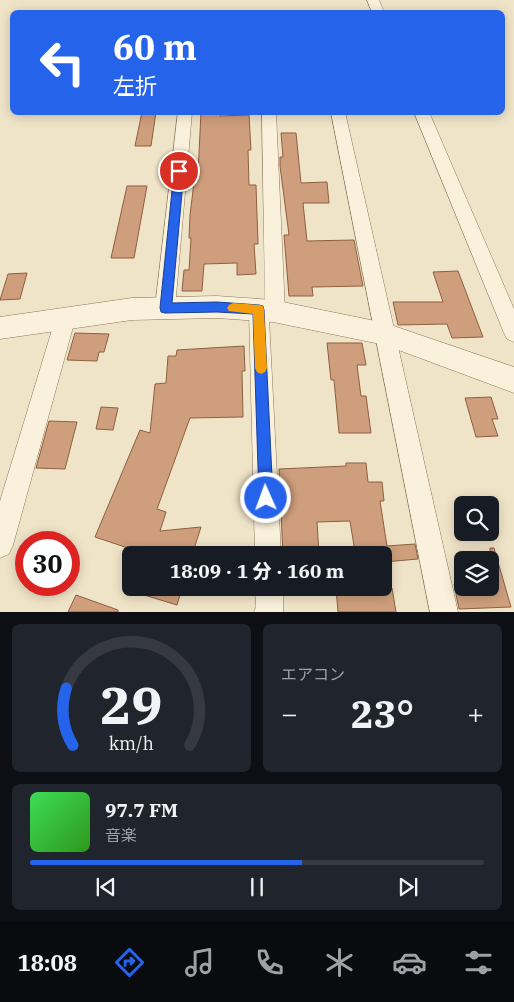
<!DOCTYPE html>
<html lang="ja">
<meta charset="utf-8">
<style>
body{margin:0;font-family:"IBM Plex Serif","Noto Sans JP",serif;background:#20242c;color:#f1f3f6;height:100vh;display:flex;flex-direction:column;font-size:19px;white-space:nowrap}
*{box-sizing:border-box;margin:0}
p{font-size:16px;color:#9ea1a6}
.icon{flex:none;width:28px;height:28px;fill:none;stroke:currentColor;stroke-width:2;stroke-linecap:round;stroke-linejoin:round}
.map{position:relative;height:612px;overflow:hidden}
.side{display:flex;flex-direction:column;gap:12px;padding:12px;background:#0d0f14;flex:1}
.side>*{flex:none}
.banner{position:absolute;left:10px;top:10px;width:495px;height:105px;border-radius:8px;box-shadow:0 2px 12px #0003;background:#2563eb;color:#fff;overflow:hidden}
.fabs{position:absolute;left:454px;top:496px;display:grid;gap:10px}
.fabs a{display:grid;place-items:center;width:45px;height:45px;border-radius:8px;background:#171b24;box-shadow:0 2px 12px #0003;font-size:25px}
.speed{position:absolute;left:15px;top:531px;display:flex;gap:10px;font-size:25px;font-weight:700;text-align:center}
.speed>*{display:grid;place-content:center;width:65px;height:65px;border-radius:50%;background:#171b24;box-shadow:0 2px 12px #0003;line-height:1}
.speed .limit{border:8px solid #d22;background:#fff;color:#111}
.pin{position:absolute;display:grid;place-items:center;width:42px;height:42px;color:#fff;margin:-21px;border:2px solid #fff;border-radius:50%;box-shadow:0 1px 5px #0007}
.me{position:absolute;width:55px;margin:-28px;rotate:358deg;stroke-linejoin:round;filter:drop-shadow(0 0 4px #0008)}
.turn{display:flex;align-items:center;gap:18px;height:105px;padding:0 20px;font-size:22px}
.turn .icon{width:65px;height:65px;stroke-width:2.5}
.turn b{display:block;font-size:35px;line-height:42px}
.big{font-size:38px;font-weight:800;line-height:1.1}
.side .tile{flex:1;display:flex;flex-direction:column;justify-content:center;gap:8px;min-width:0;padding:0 18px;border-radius:8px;background:#20242c}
.side .dial{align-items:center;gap:0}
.dial svg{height:130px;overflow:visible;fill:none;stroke:#363941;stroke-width:7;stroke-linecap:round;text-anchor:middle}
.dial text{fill:#f1f3f6;stroke:none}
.song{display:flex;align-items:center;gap:15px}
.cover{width:60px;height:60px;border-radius:8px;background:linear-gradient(135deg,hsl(130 70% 55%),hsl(110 70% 35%))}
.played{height:5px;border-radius:2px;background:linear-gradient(90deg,#2563eb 60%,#363941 60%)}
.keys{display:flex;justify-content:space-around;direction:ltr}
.heat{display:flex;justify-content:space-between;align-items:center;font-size:28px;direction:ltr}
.side .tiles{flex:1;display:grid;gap:12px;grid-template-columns:1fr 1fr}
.tile:last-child{grid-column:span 2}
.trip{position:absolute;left:122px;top:546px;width:270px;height:50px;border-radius:8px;background:#171b24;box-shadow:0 2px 12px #0003;font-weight:800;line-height:50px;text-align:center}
.menu{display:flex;height:80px;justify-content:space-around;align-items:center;background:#090b0e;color:#9ea1a6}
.menu .icon{width:35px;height:35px}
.menu .current{color:#2563eb}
.menu b{font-size:22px;color:#f1f3f6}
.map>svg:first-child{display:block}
.building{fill:#cf9f7d;stroke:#8d5f41}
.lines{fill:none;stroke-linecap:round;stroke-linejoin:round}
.minor-casing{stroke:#8d765c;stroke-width:1}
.tertiary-casing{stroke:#8d765c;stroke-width:1}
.minor{fill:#faf1dc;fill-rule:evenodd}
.tertiary{fill:#faf1dc;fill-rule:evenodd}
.route{fill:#2563eb;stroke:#184099}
.slow{fill:#f59e0b}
</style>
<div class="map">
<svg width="514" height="612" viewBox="0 0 514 612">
<rect width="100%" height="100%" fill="#f0e4c8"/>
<!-- building -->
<g class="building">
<path d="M 142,112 L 156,112 L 151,146 L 135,146 Z"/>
<path d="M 201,112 L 221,112 L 220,116 L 249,115 L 251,150 L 248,150 L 249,185 L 256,185 L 258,244 L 254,244 L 256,274 L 237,275 L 237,263 L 204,264 L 202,291 L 182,291 L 184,270 L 189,270 L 191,238 L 189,238 L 190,215 L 195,174 L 198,174 Z"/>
<path d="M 281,133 L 296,133 L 301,183 L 327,182 L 329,203 L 303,203 L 307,241 L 354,240 L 363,286 L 312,287 L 313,296 L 289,296 L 284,235 L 289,235 L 280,166 L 280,157 L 283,157 Z"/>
<path d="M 127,186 L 147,186 L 134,258 L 111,258 Z"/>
<path d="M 458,271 L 483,337 L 452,338 L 447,324 L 398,325 L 393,302 L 443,302 L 433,272 Z"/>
<path d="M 27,273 L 20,299 L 0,300 L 8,274 Z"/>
<path d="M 75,333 L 109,334 L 104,352 L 99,352 L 97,361 L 67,360 Z"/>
<path d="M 327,343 L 362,343 L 366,365 L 357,365 L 361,396 L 366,396 L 371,433 L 339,433 L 334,380 L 331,380 Z"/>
<path d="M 244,346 L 245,371 L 242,371 L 243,417 L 190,418 L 157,509 L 166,512 L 160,531 L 201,527 L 192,555 L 126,555 L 128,548 L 95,537 L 140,430 L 150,433 L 155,384 L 166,383 L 168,356 L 176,356 L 177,350 Z"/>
<path d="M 491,397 L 498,419 L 492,419 L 498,436 L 476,437 L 465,398 Z"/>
<path d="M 101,407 L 118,408 L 113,430 L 96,429 Z"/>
<path d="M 49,421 L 77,422 L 65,469 L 36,468 Z"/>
<path d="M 346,463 L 366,463 L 368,482 L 382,482 L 384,501 L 380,501 L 387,546 L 415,544 L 418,559 L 384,562 L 384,550 L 355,552 L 350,521 L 317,522 L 319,555 L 283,555 L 279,469 L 346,466 Z"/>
<path d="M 490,548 L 494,548 L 511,607 L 459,609 L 454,584 L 462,584 L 462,588 L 490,588 Z"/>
<path d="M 131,588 L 182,588 L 177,605 L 131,591 Z"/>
<path d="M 336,588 L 392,588 L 396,612 L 338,612 Z"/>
<path d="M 76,595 L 118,610 L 118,612 L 68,612 Z"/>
</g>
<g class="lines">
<defs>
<g id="minor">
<path d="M 367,0 L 379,0 L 384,12 L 372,12 Z"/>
<path d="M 178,112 L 192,112 L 175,308 L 172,314 L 165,316 L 158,314 L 155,308 Z"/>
<path d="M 262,112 L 276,112 L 285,311 L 282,317 L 275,320 L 269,318 L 281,555 L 255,555 L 249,310 L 252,304 L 259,302 L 265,304 Z"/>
<path d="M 331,112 L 345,112 L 458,612 L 430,612 Z"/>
<path d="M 414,112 L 429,112 L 514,309 L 514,342 L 507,339 L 504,333 Z"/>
<path d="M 65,311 L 72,314 L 75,320 L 13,545 L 9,554 L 0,558 L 0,501 L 55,320 L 58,314 Z"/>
<path d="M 255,588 L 283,588 L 283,612 L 254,612 L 256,607 Z"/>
</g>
<path id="tertiary" d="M 217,296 L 273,300 L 385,323 L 514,367 L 514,393 L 385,345 L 273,322 L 217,318 L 132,320 L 0,339 L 0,317 L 132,298 Z"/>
</defs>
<!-- minor casing -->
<use href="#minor" class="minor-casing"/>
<!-- tertiary casing -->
<use href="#tertiary" class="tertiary-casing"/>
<!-- minor -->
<use href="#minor" class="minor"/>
<!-- tertiary -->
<use href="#tertiary" class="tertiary"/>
</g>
<!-- route -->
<path class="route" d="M 179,168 L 184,171 L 172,303 L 217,302 L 259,305 L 263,306 L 264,310 L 273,498 L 271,503 L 266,506 L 261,503 L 259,498 L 253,314 L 217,312 L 165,313 L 161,312 L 160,308 L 174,171 Z"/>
<!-- slow -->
<path class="slow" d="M 233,303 L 259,305 L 263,306 L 264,310 L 267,368 L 265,372 L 261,374 L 257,372 L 255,368 L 253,314 L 229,311 L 227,308 L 229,305 Z"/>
</svg>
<div class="fabs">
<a><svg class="icon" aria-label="search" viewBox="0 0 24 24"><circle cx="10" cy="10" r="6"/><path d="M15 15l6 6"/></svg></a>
<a><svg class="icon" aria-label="layers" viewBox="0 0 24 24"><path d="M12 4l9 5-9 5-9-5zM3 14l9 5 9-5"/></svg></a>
</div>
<div class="speed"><div class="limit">30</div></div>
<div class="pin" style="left:179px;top:171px;background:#d93025"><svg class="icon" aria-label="arrive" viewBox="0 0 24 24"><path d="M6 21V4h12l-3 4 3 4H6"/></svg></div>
<svg class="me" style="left:266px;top:498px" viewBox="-20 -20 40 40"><circle r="17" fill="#2563eb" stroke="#fff" stroke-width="3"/><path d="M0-11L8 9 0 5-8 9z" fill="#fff"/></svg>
<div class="trip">18:09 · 1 分 · 160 m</div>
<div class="banner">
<div class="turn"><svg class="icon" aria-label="left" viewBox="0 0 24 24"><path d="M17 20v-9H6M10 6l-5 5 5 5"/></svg><div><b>60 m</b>左折</div></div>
</div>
</div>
<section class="side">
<div class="tiles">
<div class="tile dial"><svg viewBox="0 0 100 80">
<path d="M14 69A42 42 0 1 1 86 69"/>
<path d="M14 69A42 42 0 0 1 10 34" stroke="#2563eb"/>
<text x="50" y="56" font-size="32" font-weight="700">29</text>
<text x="50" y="72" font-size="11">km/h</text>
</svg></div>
<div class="tile"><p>エアコン</p>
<div class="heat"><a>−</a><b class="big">23°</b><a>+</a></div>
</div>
<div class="tile">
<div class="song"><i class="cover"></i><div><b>97.7 FM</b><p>音楽</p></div></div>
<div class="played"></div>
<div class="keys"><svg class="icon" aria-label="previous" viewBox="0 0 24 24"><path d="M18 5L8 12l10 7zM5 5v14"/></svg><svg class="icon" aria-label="pause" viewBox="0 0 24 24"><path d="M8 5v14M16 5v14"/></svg><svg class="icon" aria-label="next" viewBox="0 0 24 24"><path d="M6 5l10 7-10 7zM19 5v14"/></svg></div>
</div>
</div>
</section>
<nav class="menu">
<b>18:08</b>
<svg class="icon current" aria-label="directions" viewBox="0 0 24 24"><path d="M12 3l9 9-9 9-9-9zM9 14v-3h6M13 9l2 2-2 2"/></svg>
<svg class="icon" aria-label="music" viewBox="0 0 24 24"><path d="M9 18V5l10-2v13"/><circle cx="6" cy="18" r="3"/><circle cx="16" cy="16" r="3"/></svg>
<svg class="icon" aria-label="phone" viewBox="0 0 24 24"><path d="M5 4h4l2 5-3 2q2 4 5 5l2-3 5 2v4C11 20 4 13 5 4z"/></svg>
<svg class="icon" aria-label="climate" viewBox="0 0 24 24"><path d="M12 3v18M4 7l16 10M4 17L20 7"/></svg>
<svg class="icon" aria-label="car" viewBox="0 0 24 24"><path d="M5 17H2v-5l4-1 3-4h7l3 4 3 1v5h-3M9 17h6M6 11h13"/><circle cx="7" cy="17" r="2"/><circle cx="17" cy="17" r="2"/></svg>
<svg class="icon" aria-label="filters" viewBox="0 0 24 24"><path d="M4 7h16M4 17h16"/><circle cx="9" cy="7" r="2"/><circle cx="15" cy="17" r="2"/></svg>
</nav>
